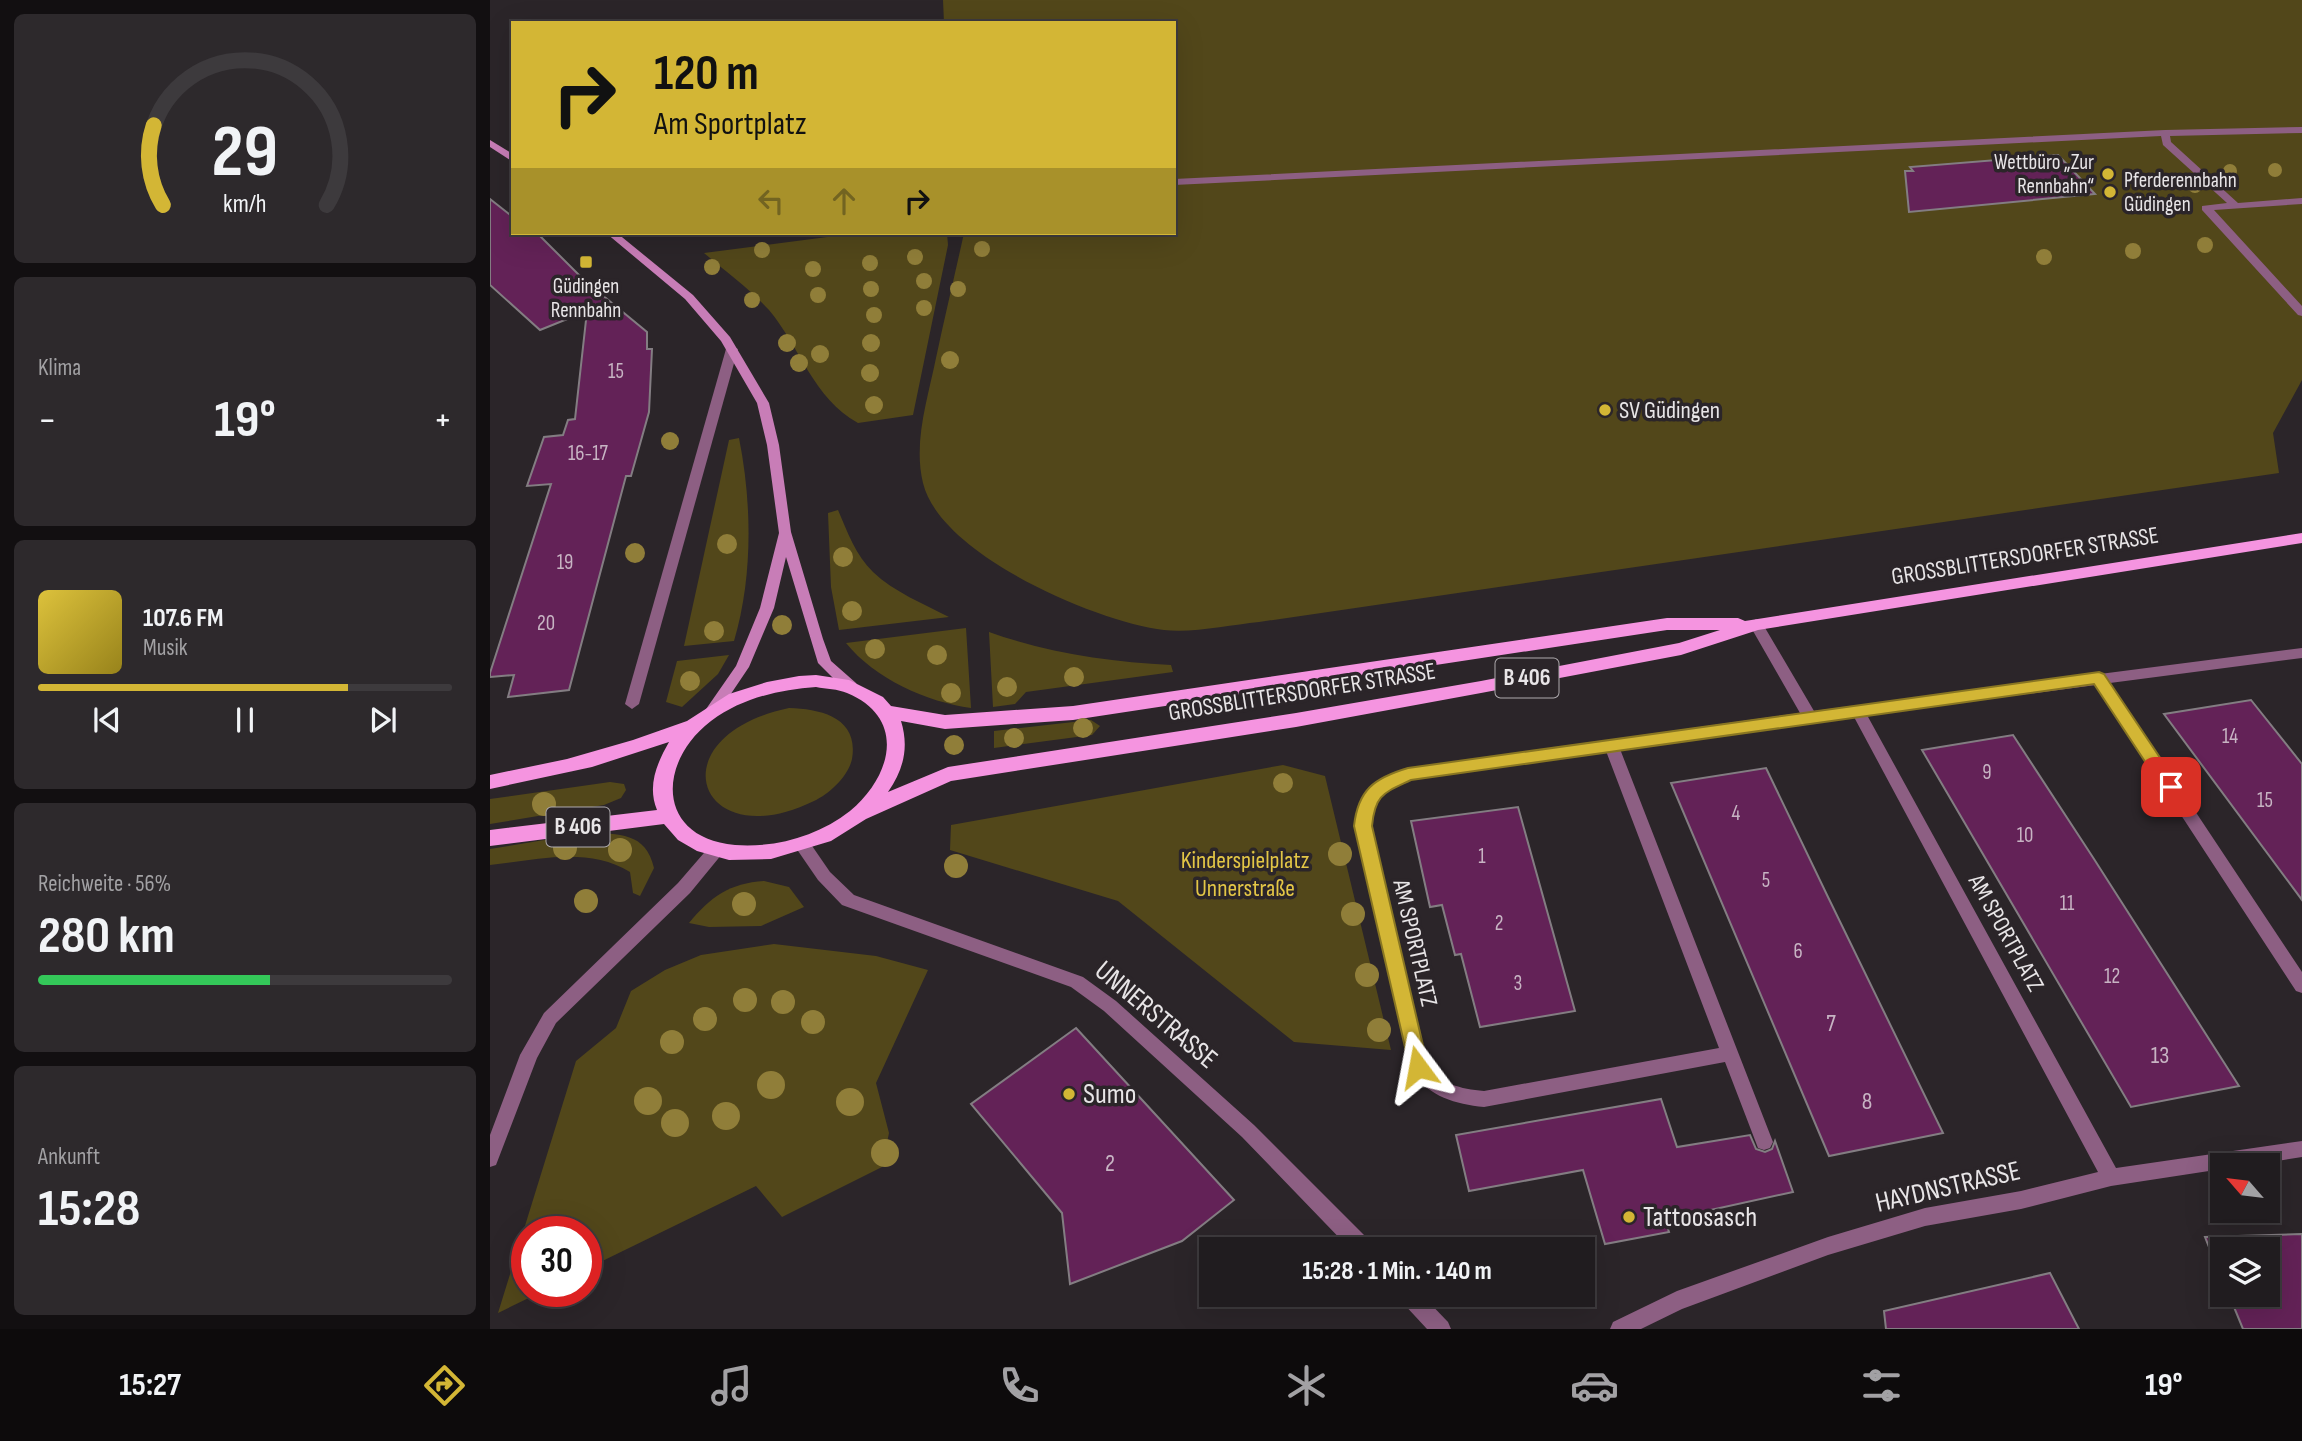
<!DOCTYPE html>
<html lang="de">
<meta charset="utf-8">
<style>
body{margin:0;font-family:"Sofia Sans Condensed",sans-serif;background:#2d292c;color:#f1f3f6;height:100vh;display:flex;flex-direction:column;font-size:26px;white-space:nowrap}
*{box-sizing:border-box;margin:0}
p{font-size:23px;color:#a2a1a4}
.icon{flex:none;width:38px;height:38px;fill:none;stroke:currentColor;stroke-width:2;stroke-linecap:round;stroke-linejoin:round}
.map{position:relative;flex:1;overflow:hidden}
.side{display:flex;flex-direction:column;gap:14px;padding:14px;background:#120f11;width:490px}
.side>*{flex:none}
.banner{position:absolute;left:21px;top:21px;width:665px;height:214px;border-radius:0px;box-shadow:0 7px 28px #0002,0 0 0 2px #3d3a3d;background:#d3b635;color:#111;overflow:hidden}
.needle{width:46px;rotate:298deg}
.tools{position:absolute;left:1720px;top:1153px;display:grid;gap:14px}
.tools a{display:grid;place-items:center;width:70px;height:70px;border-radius:0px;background:#201c1f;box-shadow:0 7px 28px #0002,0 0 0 2px #3d3a3d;font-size:35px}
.speed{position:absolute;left:21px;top:1216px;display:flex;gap:14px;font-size:35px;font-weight:700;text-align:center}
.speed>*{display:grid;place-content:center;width:91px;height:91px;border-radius:50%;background:#201c1f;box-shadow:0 7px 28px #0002,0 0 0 2px #3d3a3d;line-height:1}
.speed .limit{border:10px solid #d22;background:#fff;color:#111}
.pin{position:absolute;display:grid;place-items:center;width:60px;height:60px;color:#fff;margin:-30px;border-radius:14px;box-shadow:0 4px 10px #0006}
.me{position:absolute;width:77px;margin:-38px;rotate:347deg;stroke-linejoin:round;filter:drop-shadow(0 0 5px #0008)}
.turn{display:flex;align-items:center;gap:24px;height:147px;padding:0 28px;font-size:32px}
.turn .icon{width:91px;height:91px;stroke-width:2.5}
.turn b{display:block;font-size:49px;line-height:60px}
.lanes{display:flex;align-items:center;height:66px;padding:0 28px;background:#0003;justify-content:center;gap:35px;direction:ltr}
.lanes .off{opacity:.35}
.big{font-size:52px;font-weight:700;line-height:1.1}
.side .card{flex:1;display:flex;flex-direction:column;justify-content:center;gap:10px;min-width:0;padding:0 24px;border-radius:10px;background:#2d292c}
.side .dial{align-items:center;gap:0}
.dial svg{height:182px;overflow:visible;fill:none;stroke:#3d3a3d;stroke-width:7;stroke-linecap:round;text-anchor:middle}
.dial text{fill:#f1f3f6;stroke:none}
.song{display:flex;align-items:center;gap:21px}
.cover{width:84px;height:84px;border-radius:10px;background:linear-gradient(135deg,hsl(50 70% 55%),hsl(50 70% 35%))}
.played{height:7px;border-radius:4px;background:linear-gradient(90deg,#d3b635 75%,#3d3a3d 75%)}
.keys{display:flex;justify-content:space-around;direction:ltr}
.heat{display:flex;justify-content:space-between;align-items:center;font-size:38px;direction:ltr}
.charge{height:10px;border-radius:5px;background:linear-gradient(90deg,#34c759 56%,#3d3a3d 0)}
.trip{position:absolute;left:709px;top:1237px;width:396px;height:70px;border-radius:0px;background:#201c1f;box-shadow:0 7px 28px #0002,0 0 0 2px #3d3a3d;font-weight:700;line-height:70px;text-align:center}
.tab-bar{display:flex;height:112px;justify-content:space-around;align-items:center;background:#0d0b0c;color:#a2a1a4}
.tab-bar .icon{width:49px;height:49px}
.tab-bar .active{color:#d3b635}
.tab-bar b{font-size:32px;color:#f1f3f6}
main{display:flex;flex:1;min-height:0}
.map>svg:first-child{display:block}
.green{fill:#52471a}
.building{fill:#632257;stroke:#837d82;stroke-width:2}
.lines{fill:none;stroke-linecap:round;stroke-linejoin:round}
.lane{fill:#8d5f83;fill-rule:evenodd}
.street{fill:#8d5f83;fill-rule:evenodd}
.secondary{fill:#c87db7;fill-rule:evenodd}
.primary{fill:#f594e0;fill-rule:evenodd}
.tree{fill:#907e39}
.route{fill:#d3b635;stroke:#897622;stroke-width:2}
.poi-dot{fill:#d3b635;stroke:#2b2529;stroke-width:2.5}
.labels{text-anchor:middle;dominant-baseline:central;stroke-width:7;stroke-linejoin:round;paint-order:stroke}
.far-poi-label{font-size:21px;fill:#e8e5e7;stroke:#2b2529;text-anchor:end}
.number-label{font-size:21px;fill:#c7b4c3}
.shield{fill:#2b2529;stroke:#afabae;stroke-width:2}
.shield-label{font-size:23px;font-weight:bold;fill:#e8e5e7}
.poi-label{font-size:24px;fill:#e8e5e7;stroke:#2b2529;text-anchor:start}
.street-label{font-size:24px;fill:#e8e5e7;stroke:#2b2529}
.park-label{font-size:24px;fill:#e3c646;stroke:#2b2529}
.near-number-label{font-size:24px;fill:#c7b4c3}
.near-street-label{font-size:28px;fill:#e8e5e7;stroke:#2b2529}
.near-poi-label{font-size:28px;fill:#e8e5e7;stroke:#2b2529;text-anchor:start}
</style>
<main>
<section class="side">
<div class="card dial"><svg viewBox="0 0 100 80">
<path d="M14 69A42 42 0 1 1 86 69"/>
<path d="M14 69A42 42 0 0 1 10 34" stroke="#d3b635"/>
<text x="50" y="56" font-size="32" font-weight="700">29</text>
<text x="50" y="72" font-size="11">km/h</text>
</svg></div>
<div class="card"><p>Klima</p>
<div class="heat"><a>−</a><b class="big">19°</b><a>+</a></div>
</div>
<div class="card">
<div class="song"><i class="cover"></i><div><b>107.6 FM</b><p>Musik</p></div></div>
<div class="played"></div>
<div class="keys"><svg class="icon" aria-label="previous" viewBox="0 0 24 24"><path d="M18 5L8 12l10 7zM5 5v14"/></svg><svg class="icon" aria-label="pause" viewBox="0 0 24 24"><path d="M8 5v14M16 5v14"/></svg><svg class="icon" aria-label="next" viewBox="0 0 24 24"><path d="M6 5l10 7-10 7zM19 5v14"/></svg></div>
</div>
<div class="card"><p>Reichweite · 56%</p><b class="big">280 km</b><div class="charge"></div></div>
<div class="card"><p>Ankunft</p><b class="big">15:28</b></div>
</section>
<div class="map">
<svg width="1812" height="1329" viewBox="0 0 1812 1329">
<rect width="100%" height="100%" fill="#2b2529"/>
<!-- green -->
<g class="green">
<path d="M 453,0 L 1812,0 L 1812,380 L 1783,433 L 1789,473 L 769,622 C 740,625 704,633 674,630 C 607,622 450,555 433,483 C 423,442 438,398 446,358 C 455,316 465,274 474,233 L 684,233 L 684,23 L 454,23 Z"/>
<path d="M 368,233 L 457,233 L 458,245 L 423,415 L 368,423 C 323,398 310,347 279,310 C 260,289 235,271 214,253 Z"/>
<path d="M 249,438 C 262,503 263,577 244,641 L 194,646 L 239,440 Z"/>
<path d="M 348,510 C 357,531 366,556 383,572 C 404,592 434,604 459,617 L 349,630 L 341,587 L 338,513 Z"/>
<path d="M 476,628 L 481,708 C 437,702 385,679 356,643 Z"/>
<path d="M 499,632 C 558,653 619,662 681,665 L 683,672 L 536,692 L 525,704 L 503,707 Z"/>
<path d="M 239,655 L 228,674 L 192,707 L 176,702 L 187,661 Z"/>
<path d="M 299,708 C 332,709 369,718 362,759 C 358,777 339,794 324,801 C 208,858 164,737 299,708 Z"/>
<path d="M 601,720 L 610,726 L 602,735 L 504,748 L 504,731 Z"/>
<path d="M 793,765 L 835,776 L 901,1050 L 804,1042 L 628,901 L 460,850 L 461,825 Z"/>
<path d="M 120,782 L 134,784 L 136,790 L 131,798 L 114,805 L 0,824 L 0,799 Z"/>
<path d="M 97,833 C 129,834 156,832 164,868 L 150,896 L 143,893 L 140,872 C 98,846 46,860 0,865 L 0,849 Z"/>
<path d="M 274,881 L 299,887 L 314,907 L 271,926 L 219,927 L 199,923 C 220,897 240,883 274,881 Z"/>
<path d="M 284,944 L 386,956 L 438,970 L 386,1083 L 399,1133 L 392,1167 L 292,1217 L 266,1186 L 96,1269 L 96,1232 L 37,1232 L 37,1292 L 51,1292 L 8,1313 L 86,1061 L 126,1028 L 141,991 L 175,970 L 211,955 Z"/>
</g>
<!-- building -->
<g class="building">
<path d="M 1568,155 L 1605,194 L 1419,212 L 1415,171 L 1423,171 L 1420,167 Z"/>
<path d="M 0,199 L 23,217 L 23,233 L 47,233 L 94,280 L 157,332 L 157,349 L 162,349 L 159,412 L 141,476 L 136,476 L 79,690 L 18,697 L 24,675 L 0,677 L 0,673 L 61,484 L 37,486 L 54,437 L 73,435 L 78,420 L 85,419 L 97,311 L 50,330 L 0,285 Z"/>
<path d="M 1761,700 L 1812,764 L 1812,900 L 1674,714 Z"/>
<path d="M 1523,735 L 1604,859 L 1749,1086 L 1641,1107 L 1432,750 Z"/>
<path d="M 1276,768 L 1338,897 L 1453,1133 L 1339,1156 L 1181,783 Z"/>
<path d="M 1028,807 L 1085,1011 L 990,1027 L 971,954 L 965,955 L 952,905 L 940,907 L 921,821 Z"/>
<path d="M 586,1028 L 744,1200 L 692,1241 L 580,1284 L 572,1213 L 481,1104 Z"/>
<path d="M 1171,1099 L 1187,1147 L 1260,1135 L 1266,1149 L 1275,1152 L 1282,1149 L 1285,1141 L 1303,1192 L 1175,1220 L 1179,1232 L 1115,1244 L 1093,1170 L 979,1191 L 966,1135 Z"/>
<path d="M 1812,1234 L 1812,1329 L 1753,1329 L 1739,1295 L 1778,1295 L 1778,1250 L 1732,1250 L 1732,1280 L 1715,1237 Z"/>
<path d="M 1560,1273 L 1589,1329 L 1396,1329 L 1394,1311 Z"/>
</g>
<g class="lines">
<!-- lane -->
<g class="lane">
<path d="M 1812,127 L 1812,133 L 1680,136 L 1681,142 L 1748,203 L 1812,198 L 1812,204 L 1724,210 L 1812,306 L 1812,316 L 1808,315 L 1712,210 L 1712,206 L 1737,203 L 1673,145 L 1671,136 L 684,185 L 684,179 L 1675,130 Z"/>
<path d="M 242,346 L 248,349 L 149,704 L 142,709 L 135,704 L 236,349 Z"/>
</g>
<!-- street -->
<g class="street">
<path d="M 1266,619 L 1271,621 L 1324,711 L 1812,648 L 1812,658 L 1620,683 L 1812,972 L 1812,993 L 1806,991 L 1606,685 L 1377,715 L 1626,1168 L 1812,1141 L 1812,1157 L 1757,1166 L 1732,1166 L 1732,1169 L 1621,1186 L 1531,1209 L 1435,1226 L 1338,1255 L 1192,1309 L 1151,1329 L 1120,1329 L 1123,1322 L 1187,1291 L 1338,1237 L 1435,1208 L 1531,1191 L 1608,1172 L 1364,717 L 1130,749 L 1283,1142 L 1280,1148 L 1274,1150 L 1268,1148 L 1235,1062 L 994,1107 C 965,1104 940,1097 922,1072 L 865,826 C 871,792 886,779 918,768 L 1310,713 L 1259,624 ZM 1116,751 L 1229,1048 L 994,1091 C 970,1089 951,1084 936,1064 L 881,826 C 885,796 895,791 921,779 Z"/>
<path d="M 312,838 L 318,840 L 340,872 L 364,895 L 593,977 L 626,1001 L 764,1125 L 882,1243 L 884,1250 L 861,1250 L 752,1137 L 614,1011 L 581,987 L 352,905 L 328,880 L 306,848 L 304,844 L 306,840 Z"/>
<path d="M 226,844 L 232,846 L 234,850 L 232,854 L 200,893 L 66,1023 L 47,1058 L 6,1165 L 0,1167 L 0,1135 L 30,1055 L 54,1013 L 188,883 L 220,846 Z"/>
<path d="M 909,1295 L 932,1295 L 958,1322 L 961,1329 L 937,1329 L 912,1302 Z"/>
</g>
<!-- secondary -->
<g class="secondary">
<path d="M 0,140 L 23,154 L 23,162 L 0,147 Z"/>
<path d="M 116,233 L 127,233 L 203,295 L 240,337 L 279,403 L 289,445 L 301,532 L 333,639 L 341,661 L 366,683 L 368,687 L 366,691 L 356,691 L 328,663 L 296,557 L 284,608 L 259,667 L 226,716 L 216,716 L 214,712 L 246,666 L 270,608 L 289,533 L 277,445 L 267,403 L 231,341 L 195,299 Z"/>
</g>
<!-- primary -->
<path class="primary" d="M 1812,533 L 1812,543 L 1268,630 L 1191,655 L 991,693 L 806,727 L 461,781 L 376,819 L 341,841 L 281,859 L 239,860 L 207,851 L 188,840 L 174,824 L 0,846 L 0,830 L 167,810 C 157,786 167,763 179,742 L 102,767 L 0,789 L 0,775 L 77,759 L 143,740 L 197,721 L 239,694 L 277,682 L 309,676 L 326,675 L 359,680 L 393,697 L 401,706 L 455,715 L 583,706 L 1177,618 L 1248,618 L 1255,621 ZM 1177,630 L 1230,630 L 1189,643 L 991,681 L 806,713 L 458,767 L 398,792 C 414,769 419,747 411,721 L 455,729 L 583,720 ZM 326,687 C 336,689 348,689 357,693 C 417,718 402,776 360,811 C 328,836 286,848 245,845 C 166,838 167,762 221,721 C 252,698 288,690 326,687 Z"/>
</g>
<!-- trees -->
<g class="tree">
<circle cx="1785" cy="170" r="7"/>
<circle cx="1740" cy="171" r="7"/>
<circle cx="1705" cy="186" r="7"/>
<circle cx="1715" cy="245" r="8"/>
<circle cx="492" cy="249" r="8"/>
<circle cx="272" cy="250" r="8"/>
<circle cx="1643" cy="251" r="8"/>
<circle cx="425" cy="257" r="8"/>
<circle cx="1554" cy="257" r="8"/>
<circle cx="380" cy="263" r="8"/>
<circle cx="222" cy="267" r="8"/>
<circle cx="323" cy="269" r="8"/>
<circle cx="434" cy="281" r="8"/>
<circle cx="381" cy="289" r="8"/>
<circle cx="468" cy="289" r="8"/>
<circle cx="328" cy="295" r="8"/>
<circle cx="262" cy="300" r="8"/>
<circle cx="434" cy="308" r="8"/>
<circle cx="384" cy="315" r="8"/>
<circle cx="297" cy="343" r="9"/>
<circle cx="381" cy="343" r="9"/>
<circle cx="330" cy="354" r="9"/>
<circle cx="460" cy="360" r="9"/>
<circle cx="309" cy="363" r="9"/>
<circle cx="380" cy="373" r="9"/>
<circle cx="384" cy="405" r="9"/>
<circle cx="180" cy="441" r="9"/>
<circle cx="237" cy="544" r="10"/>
<circle cx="145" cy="553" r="10"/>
<circle cx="353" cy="557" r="10"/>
<circle cx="362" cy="611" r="10"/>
<circle cx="292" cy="625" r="10"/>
<circle cx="224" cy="631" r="10"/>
<circle cx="385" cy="649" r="10"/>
<circle cx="447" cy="655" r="10"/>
<circle cx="584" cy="677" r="10"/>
<circle cx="200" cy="681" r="10"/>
<circle cx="517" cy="687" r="10"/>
<circle cx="461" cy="693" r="10"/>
<circle cx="593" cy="728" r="10"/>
<circle cx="524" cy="738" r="10"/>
<circle cx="464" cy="745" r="10"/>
<circle cx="793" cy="783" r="10"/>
<circle cx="54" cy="804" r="12"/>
<circle cx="75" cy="848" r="12"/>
<circle cx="130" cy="850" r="12"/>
<circle cx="850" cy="854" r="12"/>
<circle cx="466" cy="866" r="12"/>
<circle cx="96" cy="901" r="12"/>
<circle cx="254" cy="904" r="12"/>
<circle cx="863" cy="914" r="12"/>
<circle cx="877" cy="975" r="12"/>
<circle cx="255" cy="1000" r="12"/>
<circle cx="293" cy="1002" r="12"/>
<circle cx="215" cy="1019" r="12"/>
<circle cx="323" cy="1022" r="12"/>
<circle cx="889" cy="1030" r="12"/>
<circle cx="182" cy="1042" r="12"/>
<circle cx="281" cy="1085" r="14"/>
<circle cx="158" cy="1101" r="14"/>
<circle cx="360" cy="1102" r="14"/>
<circle cx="236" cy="1116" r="14"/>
<circle cx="185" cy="1123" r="14"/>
<circle cx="395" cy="1153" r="14"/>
</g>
<!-- route -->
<path class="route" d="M 1609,672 L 1614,674 L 1687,783 L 1689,787 L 1687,792 L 1675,792 L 1604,684 L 921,780 C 894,793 885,794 882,826 L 938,1067 L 935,1073 L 928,1076 L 921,1073 L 864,826 C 868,790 884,778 918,768 Z"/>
<!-- markers -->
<g class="poi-dot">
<circle cx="1618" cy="174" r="7"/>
<circle cx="1620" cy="192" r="7"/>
<rect x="89" y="255" width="14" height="14" rx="3.5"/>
<circle cx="1115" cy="410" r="7"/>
<circle cx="579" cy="1094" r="7"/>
<circle cx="1139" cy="1217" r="7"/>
</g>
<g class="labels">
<!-- far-poi labels -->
<g class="far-poi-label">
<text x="1604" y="162">Wettbüro „Zur<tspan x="1604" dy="24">Rennbahn“</tspan></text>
<text x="1634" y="180" text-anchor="start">Pferderennbahn<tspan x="1634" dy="24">Güdingen</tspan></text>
<text x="96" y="286" text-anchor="middle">Güdingen<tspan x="96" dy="24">Rennbahn</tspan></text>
</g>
<!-- number labels -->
<g class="number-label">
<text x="126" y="371">15</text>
<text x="98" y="453">16-17</text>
<text x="75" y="562">19</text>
<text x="56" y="623">20</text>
<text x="1740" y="736">14</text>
<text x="1497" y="772">9</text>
<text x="1775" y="800">15</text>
<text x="1246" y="813">4</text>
<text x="1535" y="835">10</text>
<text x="992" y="856">1</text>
<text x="1276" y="880">5</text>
<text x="1577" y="903">11</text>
<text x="1009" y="923">2</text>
<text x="1308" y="951">6</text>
<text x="1622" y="976">12</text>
<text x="1028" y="983">3</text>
</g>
<!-- shield labels -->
<g class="shield">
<rect x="1005.5" y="658.5" width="63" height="39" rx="5"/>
<rect x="56.5" y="807.5" width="63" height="39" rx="5"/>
</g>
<g class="shield-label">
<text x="1037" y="678">B 406</text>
<text x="88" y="827">B 406</text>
</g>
<!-- poi labels -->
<g class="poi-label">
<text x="1129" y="410">SV Güdingen</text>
</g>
<!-- street labels -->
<g class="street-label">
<text transform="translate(1535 556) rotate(-9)">GROSSBLITTERSDORFER STRASSE</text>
<text transform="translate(812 692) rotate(-9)">GROSSBLITTERSDORFER STRASSE</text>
<text transform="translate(1516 933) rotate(61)">AM SPORTPLATZ</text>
<text transform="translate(925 943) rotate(77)">AM SPORTPLATZ</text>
</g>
<!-- park labels -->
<g class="park-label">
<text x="755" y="860">Kinderspielplatz<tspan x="755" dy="28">Unnerstraße</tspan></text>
</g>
<!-- near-number labels -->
<g class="near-number-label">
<text x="1341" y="1023">7</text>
<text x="1670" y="1055">13</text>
<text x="1377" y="1101">8</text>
<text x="620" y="1163">2</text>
</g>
<!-- near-street labels -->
<g class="near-street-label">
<text transform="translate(666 1015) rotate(40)">UNNERSTRASSE</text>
<text transform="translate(1458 1187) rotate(-13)">HAYDNSTRASSE</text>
</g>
<!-- near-poi labels -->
<g class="near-poi-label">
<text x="593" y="1094">Sumo</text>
<text x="1153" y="1217">Tattoosasch</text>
</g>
</g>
</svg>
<div class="tools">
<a><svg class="needle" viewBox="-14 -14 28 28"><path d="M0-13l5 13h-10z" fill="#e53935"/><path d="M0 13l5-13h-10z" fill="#a2a1a4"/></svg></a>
<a><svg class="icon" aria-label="layers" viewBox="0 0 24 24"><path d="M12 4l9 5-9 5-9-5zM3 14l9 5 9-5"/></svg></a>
</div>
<div class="speed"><div class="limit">30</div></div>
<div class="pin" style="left:1681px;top:787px;background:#d93025"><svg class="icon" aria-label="arrive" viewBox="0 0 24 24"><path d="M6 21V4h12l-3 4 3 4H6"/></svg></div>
<svg class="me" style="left:928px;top:1067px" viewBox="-20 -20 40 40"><path d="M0-17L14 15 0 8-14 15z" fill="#d3b635" stroke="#fff" stroke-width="4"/></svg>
<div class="trip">15:28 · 1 Min. · 140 m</div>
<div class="banner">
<div class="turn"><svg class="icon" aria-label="right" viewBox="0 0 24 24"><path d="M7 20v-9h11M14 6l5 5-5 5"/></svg><div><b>120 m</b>Am Sportplatz</div></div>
<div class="lanes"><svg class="icon off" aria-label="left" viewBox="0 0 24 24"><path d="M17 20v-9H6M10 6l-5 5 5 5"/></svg><svg class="icon off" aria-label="ahead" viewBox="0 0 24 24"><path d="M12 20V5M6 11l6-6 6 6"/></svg><svg class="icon" aria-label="right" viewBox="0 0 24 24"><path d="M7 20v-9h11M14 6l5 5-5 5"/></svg></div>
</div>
</div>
</main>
<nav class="tab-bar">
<b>15:27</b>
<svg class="icon active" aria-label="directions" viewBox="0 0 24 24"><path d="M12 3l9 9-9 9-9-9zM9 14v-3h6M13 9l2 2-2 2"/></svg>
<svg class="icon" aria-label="music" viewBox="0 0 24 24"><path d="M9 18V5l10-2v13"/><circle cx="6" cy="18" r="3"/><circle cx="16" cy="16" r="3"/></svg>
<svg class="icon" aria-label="phone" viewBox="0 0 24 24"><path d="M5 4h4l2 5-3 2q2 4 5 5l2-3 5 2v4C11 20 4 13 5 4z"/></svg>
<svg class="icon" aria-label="climate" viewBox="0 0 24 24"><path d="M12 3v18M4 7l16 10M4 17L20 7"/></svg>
<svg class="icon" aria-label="car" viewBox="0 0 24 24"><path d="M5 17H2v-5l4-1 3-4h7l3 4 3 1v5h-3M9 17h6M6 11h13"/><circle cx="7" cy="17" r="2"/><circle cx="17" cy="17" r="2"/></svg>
<svg class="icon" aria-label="filters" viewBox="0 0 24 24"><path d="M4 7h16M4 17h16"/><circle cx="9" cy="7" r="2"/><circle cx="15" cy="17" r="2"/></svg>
<b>19°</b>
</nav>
